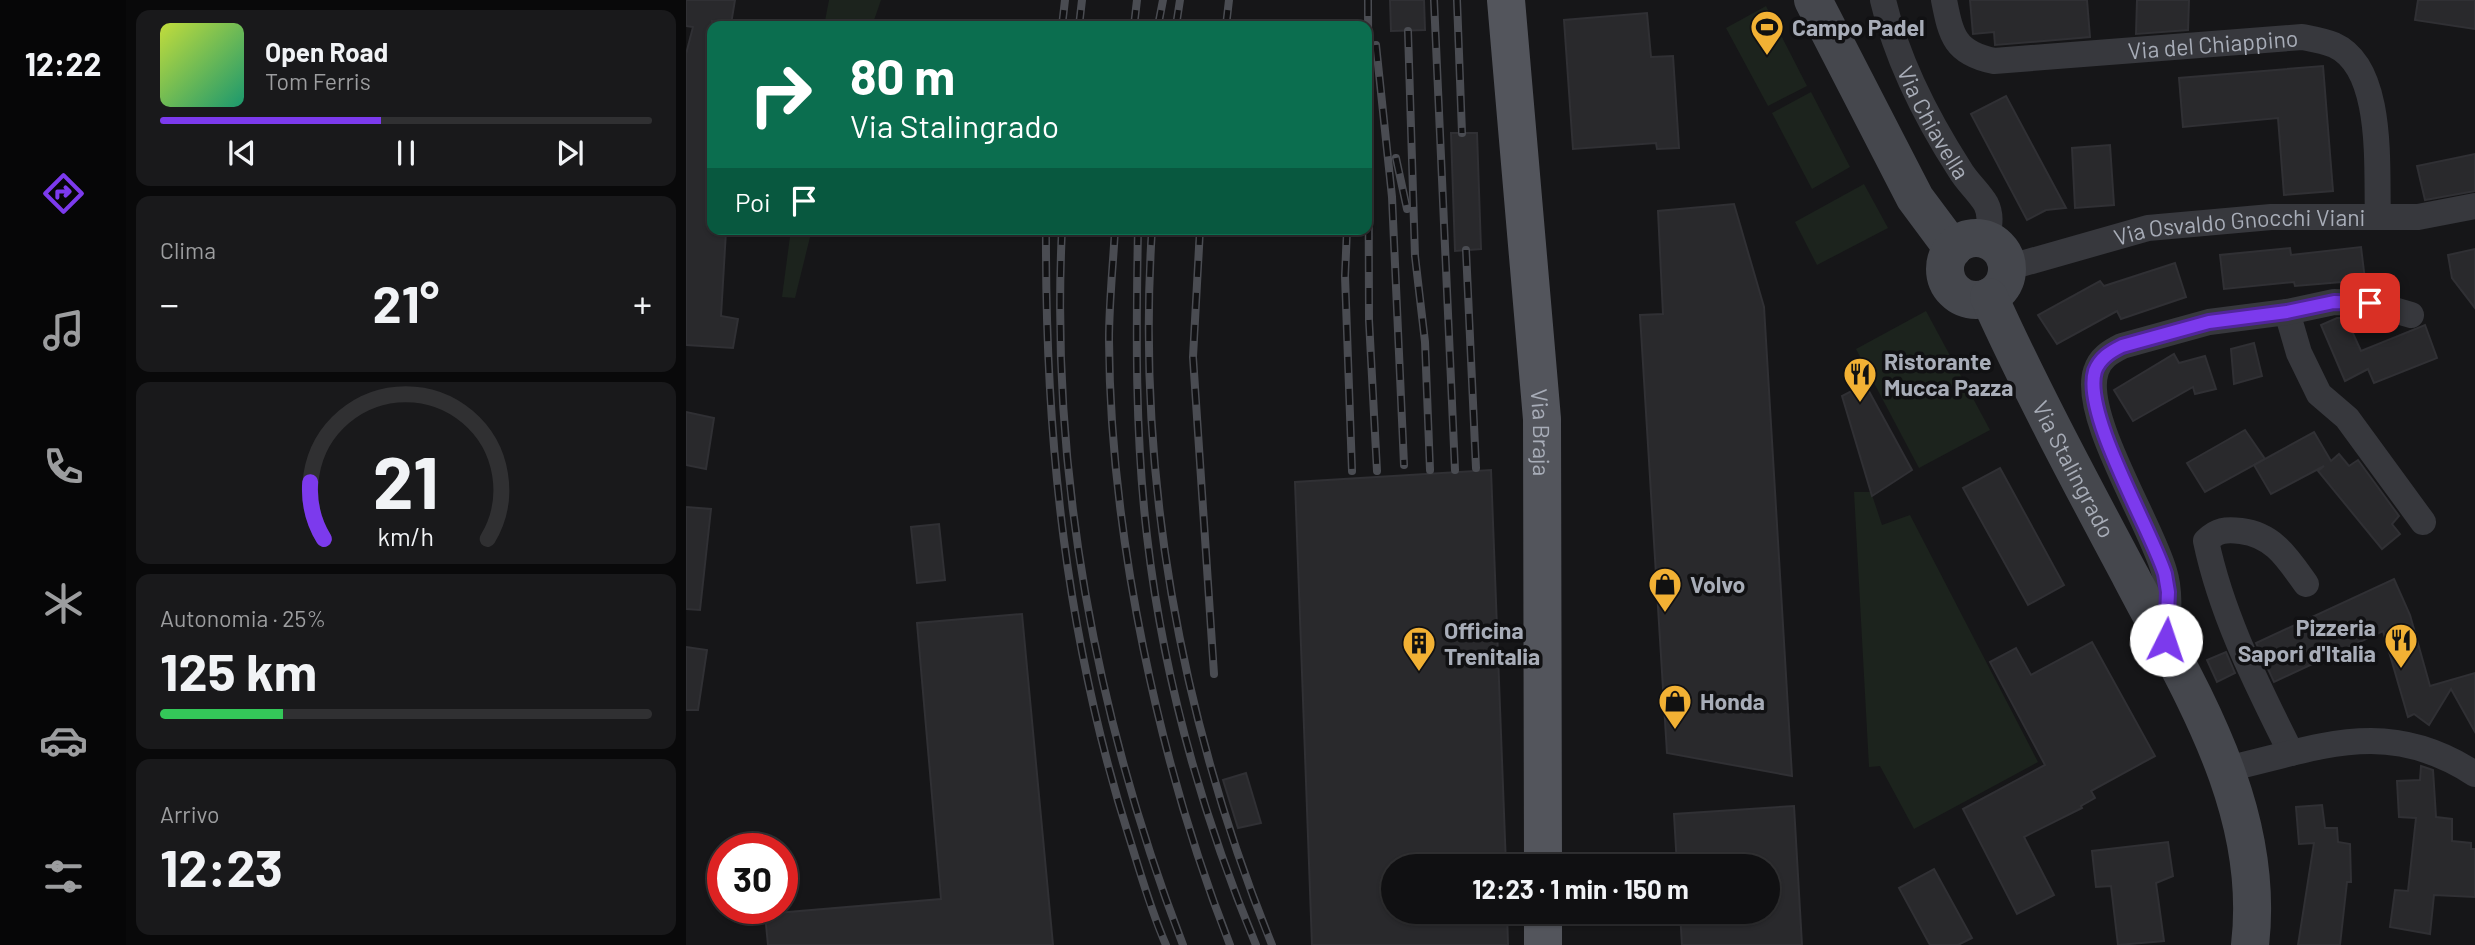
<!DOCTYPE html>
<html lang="it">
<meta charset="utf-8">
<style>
body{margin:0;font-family:Barlow,sans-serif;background:#19191b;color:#f1f3f6;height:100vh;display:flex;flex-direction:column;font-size:26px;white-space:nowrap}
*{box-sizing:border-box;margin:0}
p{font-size:23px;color:#9c9d9f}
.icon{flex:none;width:38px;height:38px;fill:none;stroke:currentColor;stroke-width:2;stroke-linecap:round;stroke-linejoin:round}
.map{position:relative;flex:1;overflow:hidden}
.drawer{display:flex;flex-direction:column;gap:10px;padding:10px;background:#09090a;width:560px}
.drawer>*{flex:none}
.guide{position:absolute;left:21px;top:21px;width:665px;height:214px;border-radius:14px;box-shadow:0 2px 5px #0004,0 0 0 2px #303032;background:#0b6e4f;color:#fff;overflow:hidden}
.speed{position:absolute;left:21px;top:833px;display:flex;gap:14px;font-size:35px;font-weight:700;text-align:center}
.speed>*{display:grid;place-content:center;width:91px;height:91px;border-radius:50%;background:#101012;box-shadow:0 2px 5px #0004,0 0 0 2px #303032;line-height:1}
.speed .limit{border:10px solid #d22;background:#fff;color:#111}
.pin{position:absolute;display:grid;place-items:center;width:60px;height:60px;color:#fff;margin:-30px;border-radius:14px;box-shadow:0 4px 10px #0006}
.me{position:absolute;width:77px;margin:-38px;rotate:4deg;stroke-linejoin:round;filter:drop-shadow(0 0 5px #0008)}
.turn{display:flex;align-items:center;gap:24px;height:147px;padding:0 28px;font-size:32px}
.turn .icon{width:91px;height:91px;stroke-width:2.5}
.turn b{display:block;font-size:49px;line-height:60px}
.then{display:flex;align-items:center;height:66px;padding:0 28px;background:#0003;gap:14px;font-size:26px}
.big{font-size:52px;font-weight:700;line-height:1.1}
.drawer .widget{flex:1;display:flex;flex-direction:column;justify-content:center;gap:10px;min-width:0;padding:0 24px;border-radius:14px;background:#19191b}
.drawer .dial{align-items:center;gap:0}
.dial svg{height:182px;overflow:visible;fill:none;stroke:#303032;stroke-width:7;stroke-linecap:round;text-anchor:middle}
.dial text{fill:#f1f3f6;stroke:none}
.song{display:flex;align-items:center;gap:21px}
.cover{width:84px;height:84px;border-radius:10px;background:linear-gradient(135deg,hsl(70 70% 55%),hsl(160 70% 35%))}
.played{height:7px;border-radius:4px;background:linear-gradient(90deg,#7c3aed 45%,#303032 45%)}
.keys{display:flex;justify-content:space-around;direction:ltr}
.heat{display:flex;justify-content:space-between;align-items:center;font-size:38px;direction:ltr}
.charge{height:10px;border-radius:5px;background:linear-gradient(90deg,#34c759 25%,#303032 0)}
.trip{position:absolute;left:695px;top:854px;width:399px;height:70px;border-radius:35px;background:#101012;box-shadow:0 2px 5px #0004,0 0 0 2px #303032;font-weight:700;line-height:70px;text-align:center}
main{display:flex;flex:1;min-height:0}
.menu{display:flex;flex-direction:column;width:126px;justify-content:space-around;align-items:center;background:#060607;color:#9c9d9f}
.menu .icon{width:49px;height:49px}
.menu .active{color:#7c3aed}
.menu b{font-size:32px;color:#f1f3f6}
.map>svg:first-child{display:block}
.grass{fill:#1c231d}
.building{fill:#29292c;stroke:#303034;stroke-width:2}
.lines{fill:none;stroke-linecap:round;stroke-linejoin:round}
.street{stroke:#37383d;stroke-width:26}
.secondary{stroke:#45474d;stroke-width:38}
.primary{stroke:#53555c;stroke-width:38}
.rail-casing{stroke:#4a4c52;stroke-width:8}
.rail{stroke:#111113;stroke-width:5;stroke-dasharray:16;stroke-linecap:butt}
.route-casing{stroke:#51269a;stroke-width:18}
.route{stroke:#7c3aed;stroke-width:12}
.labels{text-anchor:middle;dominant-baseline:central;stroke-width:7;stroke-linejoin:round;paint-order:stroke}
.poi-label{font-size:23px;font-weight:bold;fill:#a8adb8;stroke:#111113;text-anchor:start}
.street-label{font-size:23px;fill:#a8adb8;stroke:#111113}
</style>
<main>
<nav class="menu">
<b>12:22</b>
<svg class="icon active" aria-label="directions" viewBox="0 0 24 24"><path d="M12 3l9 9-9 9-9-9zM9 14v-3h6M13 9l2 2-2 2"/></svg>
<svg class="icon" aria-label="music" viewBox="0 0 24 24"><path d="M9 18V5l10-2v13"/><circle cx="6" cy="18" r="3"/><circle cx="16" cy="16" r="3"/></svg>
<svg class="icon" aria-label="phone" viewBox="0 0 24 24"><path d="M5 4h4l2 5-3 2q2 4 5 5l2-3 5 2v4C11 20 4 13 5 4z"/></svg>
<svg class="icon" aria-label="climate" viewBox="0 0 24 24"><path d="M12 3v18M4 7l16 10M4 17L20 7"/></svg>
<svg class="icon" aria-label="car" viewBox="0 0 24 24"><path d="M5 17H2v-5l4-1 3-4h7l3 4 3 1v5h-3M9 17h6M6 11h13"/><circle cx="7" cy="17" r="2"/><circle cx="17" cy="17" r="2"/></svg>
<svg class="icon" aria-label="filters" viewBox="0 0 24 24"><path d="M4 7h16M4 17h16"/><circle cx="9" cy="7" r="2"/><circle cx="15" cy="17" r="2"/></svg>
</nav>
<section class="drawer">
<div class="widget">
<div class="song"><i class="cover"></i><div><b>Open Road</b><p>Tom Ferris</p></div></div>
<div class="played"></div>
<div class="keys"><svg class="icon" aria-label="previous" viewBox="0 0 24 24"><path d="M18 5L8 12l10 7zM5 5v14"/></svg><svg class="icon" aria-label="pause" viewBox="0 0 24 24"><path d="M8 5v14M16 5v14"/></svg><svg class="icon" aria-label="next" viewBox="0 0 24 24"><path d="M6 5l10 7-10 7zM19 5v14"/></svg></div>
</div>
<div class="widget"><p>Clima</p>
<div class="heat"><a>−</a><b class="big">21°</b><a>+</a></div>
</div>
<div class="widget dial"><svg viewBox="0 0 100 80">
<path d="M14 69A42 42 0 1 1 86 69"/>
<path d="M14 69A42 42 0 0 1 8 44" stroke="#7c3aed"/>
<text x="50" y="56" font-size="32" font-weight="700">21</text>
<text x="50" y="72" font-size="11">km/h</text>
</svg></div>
<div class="widget"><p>Autonomia · 25%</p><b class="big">125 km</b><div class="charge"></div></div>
<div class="widget"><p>Arrivo</p><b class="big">12:23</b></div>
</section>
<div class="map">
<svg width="1789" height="945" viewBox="0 0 1789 945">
<rect width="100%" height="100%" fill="#161618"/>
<!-- grass -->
<g class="grass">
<path d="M 143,0 L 195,0 L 186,26 L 138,26 Z"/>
<path d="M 1080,6 L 1121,86 L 1082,106 L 1040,28 Z"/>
<path d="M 1125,92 L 1164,167 L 1126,189 L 1086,113 Z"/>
<path d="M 1178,184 L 1202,228 L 1131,265 L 1109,222 Z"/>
<path d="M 105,229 L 126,229 L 109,298 L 96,297 Z"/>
<path d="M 1240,311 L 1304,430 L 1233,468 L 1170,349 Z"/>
<path d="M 1168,492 L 1185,492 L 1196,525 L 1224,515 L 1352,762 L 1228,829 L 1194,766 L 1183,767 Z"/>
</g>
<!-- building -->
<g class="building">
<path d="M 0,0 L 49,0 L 45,24 L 26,21 L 26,232 L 40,231 L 35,316 L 52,319 L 47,348 L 0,345 L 0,54 L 7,27 L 0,26 Z"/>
<path d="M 704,0 L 738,0 L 739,30 L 705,31 Z"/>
<path d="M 1284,0 L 1401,0 L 1404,37 L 1309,45 L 1308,32 L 1287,34 Z"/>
<path d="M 1451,0 L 1503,0 L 1502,30 L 1450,34 Z"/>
<path d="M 1732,0 L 1789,0 L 1789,29 L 1729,20 Z"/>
<path d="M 961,13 L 965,57 L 987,56 L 993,148 L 971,149 L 970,143 L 887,149 L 878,20 Z"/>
<path d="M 1637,66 L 1647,191 L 1598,195 L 1592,118 L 1497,127 L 1493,78 Z"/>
<path d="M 1320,96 L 1380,208 L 1360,210 L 1341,220 L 1285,114 Z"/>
<path d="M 765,133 L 791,133 L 795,249 L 769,251 Z"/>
<path d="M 1424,145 L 1428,205 L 1389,208 L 1386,148 Z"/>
<path d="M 1789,154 L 1789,191 L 1739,200 L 1731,166 Z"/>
<path d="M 1048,204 L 1078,307 L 1106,776 L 981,753 L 954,315 L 977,314 L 972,211 Z"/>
<path d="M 1675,247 L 1679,280 L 1609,286 L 1608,282 L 1538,289 L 1534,255 L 1604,248 L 1605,255 Z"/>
<path d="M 1789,249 L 1789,308 L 1766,278 L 1762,255 Z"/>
<path d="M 1489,263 L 1500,297 L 1435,319 L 1431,311 L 1371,344 L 1352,315 L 1414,281 L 1418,286 Z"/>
<path d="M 1651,318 L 1660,318 L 1675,351 L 1739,325 L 1751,358 L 1688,383 L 1682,369 L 1659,381 L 1635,325 Z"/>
<path d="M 1568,343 L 1576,376 L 1548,384 L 1545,349 Z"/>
<path d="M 1488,354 L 1493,363 L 1519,356 L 1530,389 L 1509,394 L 1507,387 L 1447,421 L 1428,390 Z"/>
<path d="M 1179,384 L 1226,470 L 1186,496 L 1156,396 Z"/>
<path d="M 0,412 L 28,418 L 20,469 L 0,465 Z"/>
<path d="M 1559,430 L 1579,459 L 1519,492 L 1501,463 Z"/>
<path d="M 1628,432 L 1645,461 L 1653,454 L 1663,466 L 1672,460 L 1713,516 L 1706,524 L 1714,534 L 1696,549 L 1632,471 L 1638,466 L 1585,494 L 1568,465 Z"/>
<path d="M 1314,468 L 1378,585 L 1342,605 L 1277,488 Z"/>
<path d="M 805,470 L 820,866 L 707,866 L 707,912 L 821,912 L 822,945 L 626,945 L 609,482 Z"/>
<path d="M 0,507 L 25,509 L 14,610 L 0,609 Z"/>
<path d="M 253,524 L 259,580 L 231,583 L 225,527 Z"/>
<path d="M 1708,579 L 1724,615 L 1744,686 L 1789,673 L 1789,732 L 1765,689 L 1743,725 L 1728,714 L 1722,717 L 1697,631 L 1588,682 L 1570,643 Z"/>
<path d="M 336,614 L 367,945 L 82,945 L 79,914 L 255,899 L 231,623 Z"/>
<path d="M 1406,642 L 1469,756 L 1405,791 L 1409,798 L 1395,806 L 1396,808 L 1338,837 L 1368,895 L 1331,914 L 1277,809 L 1359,765 L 1304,662 L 1330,648 L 1345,675 Z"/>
<path d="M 0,647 L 21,650 L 12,710 L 0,710 Z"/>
<path d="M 1540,652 L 1549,673 L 1531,682 L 1521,660 Z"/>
<path d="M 1735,766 L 1747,770 L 1750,817 L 1766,819 L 1766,841 L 1785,843 L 1785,849 L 1789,849 L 1789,897 L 1748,895 L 1744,934 L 1704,927 L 1709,890 L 1722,891 L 1730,818 L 1713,817 L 1711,781 L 1734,780 Z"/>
<path d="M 560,773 L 575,823 L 552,828 L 537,780 Z"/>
<path d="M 1636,805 L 1639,828 L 1651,828 L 1652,842 L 1664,844 L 1665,882 L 1661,882 L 1654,945 L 1612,945 L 1628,843 L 1613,844 L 1610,807 Z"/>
<path d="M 1108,806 L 1116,945 L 996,945 L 994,912 L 1082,912 L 1082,866 L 991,866 L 988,814 Z"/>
<path d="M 1482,842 L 1487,876 L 1470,883 L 1478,941 L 1432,945 L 1425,886 L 1410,887 L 1406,851 Z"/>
<path d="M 1248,869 L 1286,938 L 1272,945 L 1244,945 L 1213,888 Z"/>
</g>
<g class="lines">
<!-- street -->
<g class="street">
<path id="s1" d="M 1197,0 C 1211,61 1240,117 1274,170 C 1281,182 1293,192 1300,204 C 1306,216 1303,227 1301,240"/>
<path id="s2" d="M 1258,0 C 1265,36 1269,53 1308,61 L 1616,37 C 1626,39 1638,41 1648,45 C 1699,68 1690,169 1692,216"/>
<path id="s3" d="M 1321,268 L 1462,228 L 1585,217 L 1732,217 L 1789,206"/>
<path d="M 1601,312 L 1613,353 L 1633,394 L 1661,418 L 1737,522"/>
<path d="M 1480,640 C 1482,617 1485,593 1478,571 C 1465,524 1395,415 1410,371 C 1414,358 1424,352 1436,346 L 1523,322 L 1601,312 L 1648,302 L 1684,303 L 1725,315"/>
<path d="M 1605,753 C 1571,684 1536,617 1520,541 C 1531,530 1540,529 1555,531 C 1588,535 1602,559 1620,584"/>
<path d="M 1540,769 C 1634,748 1700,716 1789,774"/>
</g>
<!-- secondary -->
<g class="secondary">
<path d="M 1127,0 L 1229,198 L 1267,249"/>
<circle cx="1290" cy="269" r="31"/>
<path id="s4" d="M 1303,297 C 1346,392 1396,485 1445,577 C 1505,692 1580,809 1564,945"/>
</g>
<!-- primary -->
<g class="primary">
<path id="s5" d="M 820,0 L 856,419 L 857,866"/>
<path d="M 857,912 L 857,945"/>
</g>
<defs>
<g id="rail">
<path d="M 682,0 L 683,320 L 691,471"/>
<path d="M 748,0 L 769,470"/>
<path d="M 771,0 L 776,133"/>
<path d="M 376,26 L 379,0"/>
<path d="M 393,26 L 396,0"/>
<path d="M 448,26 L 451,0"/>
<path d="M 472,26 L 477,0"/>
<path d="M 490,26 L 494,0"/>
<path d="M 540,26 L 543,0"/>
<path d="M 722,31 L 729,256 L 739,342 L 744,470"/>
<path d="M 690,45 L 706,197 L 718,465"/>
<path d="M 710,158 L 721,209"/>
<path d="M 360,229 C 359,439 380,639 444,840 C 455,875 465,911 480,945"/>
<path d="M 376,229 C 364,472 410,719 497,945"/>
<path d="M 429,229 C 427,266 423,303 423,340 C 424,535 473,764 544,945"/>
<path d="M 452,229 C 450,332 449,434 461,536 C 477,676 516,815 570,945"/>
<path d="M 466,229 C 450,474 494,718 586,945"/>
<path d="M 514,229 L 507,357 L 528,674"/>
<path d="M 661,229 L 659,276 L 666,471"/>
<path d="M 780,250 L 790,468"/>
</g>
</defs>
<!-- rail casing -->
<use href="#rail" class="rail-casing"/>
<!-- rail -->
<use href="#rail" class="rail"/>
</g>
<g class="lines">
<defs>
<path id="route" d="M 1480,640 L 1482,592 L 1479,574 C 1465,529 1396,414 1409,371 C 1414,358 1424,352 1436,346 L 1523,322 L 1601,312 L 1648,302 L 1684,303"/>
</defs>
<!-- route casing -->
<use href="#route" class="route-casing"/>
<!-- route -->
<use href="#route" class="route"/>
</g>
<!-- icons -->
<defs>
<symbol id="stadium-pin" viewBox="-11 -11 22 30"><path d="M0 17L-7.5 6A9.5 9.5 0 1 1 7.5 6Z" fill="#f2b134" stroke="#111113"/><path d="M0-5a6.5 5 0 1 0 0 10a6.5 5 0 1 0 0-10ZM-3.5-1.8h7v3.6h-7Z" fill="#111"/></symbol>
<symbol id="restaurant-pin" viewBox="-11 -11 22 30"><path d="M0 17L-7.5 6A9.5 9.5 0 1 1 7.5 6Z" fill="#f2b134" stroke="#111113"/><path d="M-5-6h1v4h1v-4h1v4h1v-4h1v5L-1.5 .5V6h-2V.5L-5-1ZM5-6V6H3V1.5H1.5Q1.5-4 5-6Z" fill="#111"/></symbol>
<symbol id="shop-pin" viewBox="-11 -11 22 30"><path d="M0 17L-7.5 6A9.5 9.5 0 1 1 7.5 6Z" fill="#f2b134" stroke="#111113"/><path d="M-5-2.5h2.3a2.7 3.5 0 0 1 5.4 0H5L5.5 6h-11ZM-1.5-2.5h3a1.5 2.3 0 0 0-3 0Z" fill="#111"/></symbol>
<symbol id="building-pin" viewBox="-11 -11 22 30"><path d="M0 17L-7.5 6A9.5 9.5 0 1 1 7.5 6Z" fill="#f2b134" stroke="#111113"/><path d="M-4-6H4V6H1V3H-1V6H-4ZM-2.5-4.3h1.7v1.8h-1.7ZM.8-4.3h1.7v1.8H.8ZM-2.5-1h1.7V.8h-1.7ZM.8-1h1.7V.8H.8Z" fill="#111"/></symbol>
</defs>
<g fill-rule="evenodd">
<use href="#stadium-pin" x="1062" y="8" width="38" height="52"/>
<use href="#restaurant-pin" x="1155" y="355" width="38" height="52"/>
<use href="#shop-pin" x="960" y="565" width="38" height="52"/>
<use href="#restaurant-pin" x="1696" y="621" width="38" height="52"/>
<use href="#building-pin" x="714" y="624" width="38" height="52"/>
<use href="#shop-pin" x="970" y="682" width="38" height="52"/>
</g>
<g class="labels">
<!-- poi labels -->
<g class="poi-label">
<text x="1106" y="27">Campo Padel</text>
<text x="1198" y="361">Ristorante<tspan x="1198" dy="26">Mucca Pazza</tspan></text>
<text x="1004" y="584">Volvo</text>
<text x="1690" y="627" text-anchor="end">Pizzeria<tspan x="1690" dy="26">Sapori d'Italia</tspan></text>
<text x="758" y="630">Officina<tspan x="758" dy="26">Trenitalia</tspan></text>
<text x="1014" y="701">Honda</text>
</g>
<!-- street labels -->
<g class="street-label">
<text stroke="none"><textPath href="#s2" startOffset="306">Via del Chiappino</textPath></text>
<text stroke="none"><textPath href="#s1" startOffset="133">Via Chiavella</textPath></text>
<text stroke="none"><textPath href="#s3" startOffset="238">Via Osvaldo Gnocchi Viani</textPath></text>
<text stroke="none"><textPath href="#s5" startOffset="434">Via Braja</textPath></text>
<text stroke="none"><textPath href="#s4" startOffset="192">Via Stalingrado</textPath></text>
</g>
</g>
</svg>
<div class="speed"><div class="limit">30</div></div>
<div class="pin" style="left:1684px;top:303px;background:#d93025"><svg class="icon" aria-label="arrive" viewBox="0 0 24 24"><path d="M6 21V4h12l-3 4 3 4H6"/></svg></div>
<svg class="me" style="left:1480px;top:640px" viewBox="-20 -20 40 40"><circle r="19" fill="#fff"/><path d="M0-13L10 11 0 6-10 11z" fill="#7c3aed"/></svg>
<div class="trip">12:23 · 1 min · 150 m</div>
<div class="guide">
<div class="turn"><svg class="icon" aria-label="right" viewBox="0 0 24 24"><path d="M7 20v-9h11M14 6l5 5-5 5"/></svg><div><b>80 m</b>Via Stalingrado</div></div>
<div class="then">Poi<svg class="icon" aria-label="arrive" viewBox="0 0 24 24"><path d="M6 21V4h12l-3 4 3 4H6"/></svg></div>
</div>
</div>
</main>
